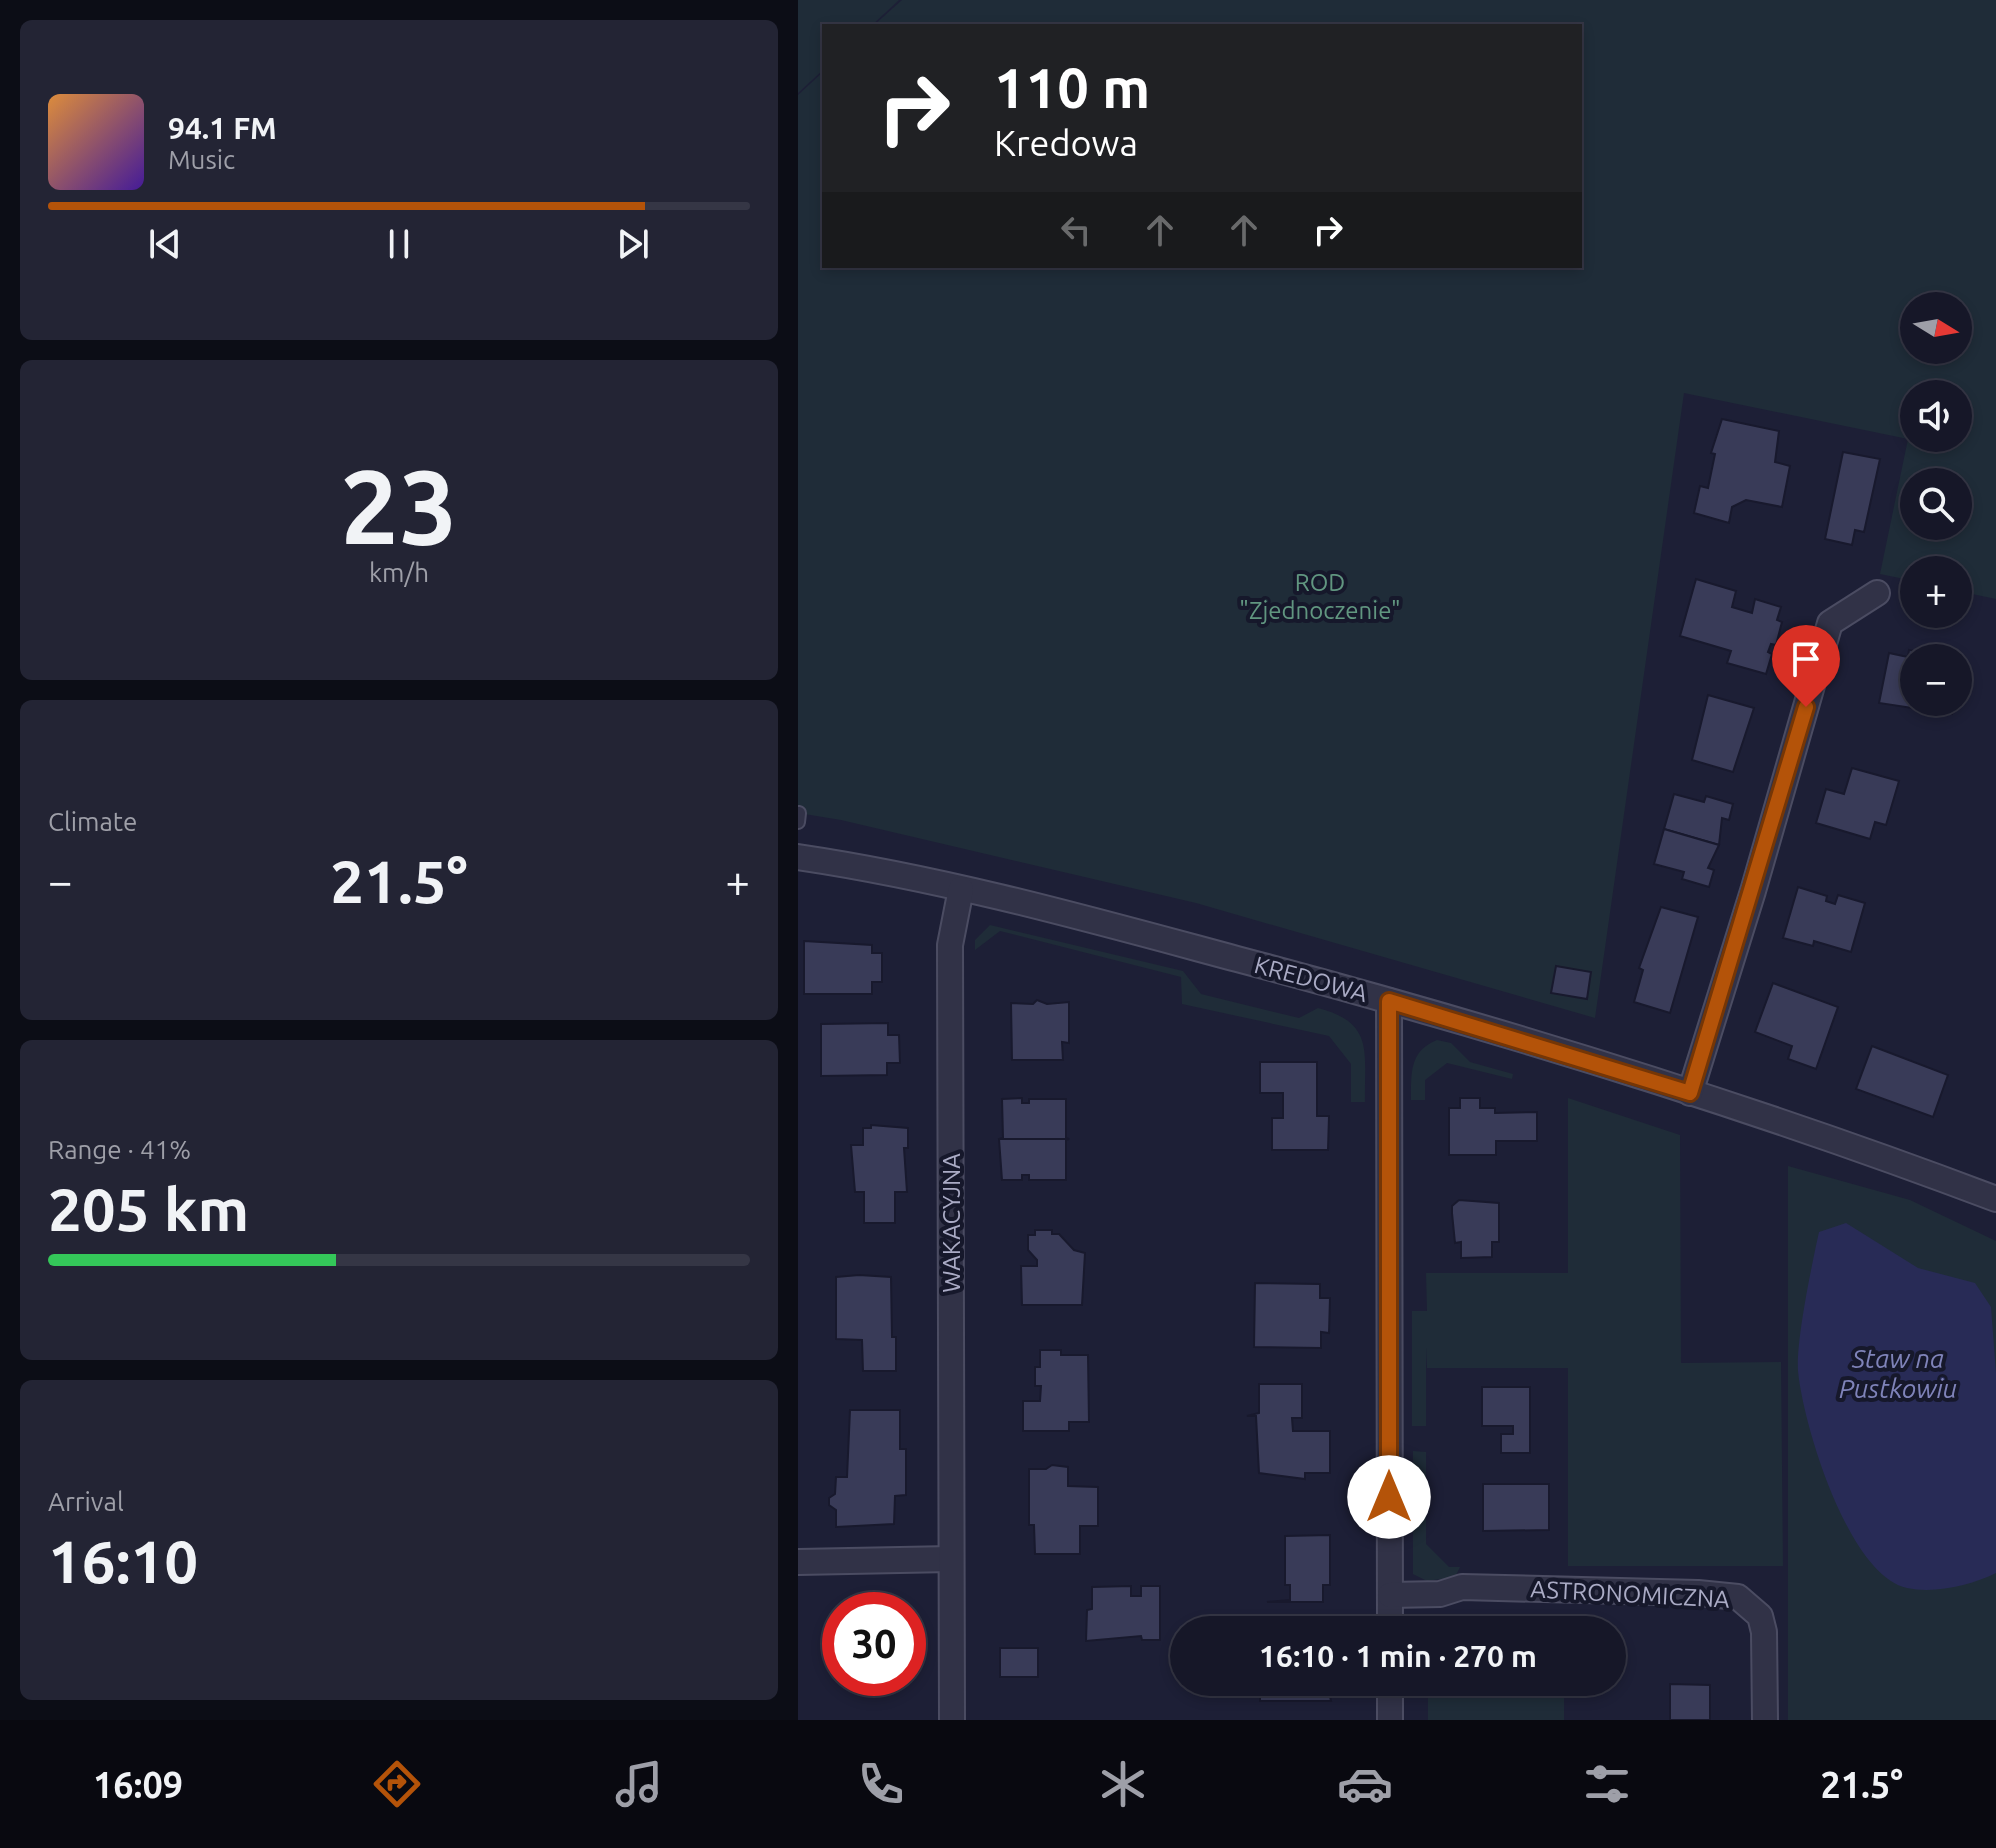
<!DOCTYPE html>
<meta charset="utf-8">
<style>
body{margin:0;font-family:Ubuntu,sans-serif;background:#232434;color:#f1f3f6;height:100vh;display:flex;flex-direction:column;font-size:30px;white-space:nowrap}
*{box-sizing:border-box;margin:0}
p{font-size:26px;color:#9e9fa8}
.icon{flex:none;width:44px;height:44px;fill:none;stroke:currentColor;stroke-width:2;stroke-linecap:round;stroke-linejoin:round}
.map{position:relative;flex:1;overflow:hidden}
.side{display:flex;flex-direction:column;gap:20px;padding:20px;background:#0c0d16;width:798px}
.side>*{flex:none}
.hud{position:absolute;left:24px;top:24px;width:760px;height:244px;border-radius:0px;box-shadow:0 4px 12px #0003,0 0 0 2px #353645;background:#202124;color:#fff;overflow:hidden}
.needle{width:52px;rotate:101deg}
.buttons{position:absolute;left:1102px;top:292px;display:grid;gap:16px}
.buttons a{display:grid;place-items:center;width:72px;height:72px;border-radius:50%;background:#161728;box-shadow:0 4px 12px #0003,0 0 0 2px #353645;font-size:40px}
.speed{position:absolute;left:24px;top:1592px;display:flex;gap:16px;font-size:40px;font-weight:700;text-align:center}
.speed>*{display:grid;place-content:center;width:104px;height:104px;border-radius:50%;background:#161728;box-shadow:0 4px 12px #0003,0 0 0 2px #353645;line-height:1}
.speed .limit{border:12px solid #d22;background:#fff;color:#111}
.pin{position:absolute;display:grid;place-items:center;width:68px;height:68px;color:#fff;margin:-82px -34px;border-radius:50% 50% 50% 0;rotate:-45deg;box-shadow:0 0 8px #0007}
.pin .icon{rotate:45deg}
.me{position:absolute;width:88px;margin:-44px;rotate:0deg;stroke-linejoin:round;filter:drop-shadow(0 0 6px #0008)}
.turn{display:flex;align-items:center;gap:28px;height:168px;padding:0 40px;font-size:36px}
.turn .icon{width:104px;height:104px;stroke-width:2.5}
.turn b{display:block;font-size:56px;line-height:68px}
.lanes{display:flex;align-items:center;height:76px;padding:0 40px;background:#0003;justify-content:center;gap:40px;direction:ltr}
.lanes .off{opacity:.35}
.big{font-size:60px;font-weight:600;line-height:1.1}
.side .card{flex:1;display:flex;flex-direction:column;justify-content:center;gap:12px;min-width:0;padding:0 28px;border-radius:12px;background:#232434}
.side .dial{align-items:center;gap:0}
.dial b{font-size:104px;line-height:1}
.song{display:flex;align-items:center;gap:24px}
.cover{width:96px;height:96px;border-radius:12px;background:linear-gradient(135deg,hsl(30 70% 55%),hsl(260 70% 35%))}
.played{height:8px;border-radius:4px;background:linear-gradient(90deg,#b45309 85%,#353645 85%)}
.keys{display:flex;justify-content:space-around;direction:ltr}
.heat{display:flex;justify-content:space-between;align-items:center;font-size:44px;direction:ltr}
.charge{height:12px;border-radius:6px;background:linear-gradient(90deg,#34c759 41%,#353645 0)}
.trip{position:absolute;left:372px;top:1616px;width:456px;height:80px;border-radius:40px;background:#161728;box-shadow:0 4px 12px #0003,0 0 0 2px #353645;font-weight:600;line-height:80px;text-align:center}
.tabs{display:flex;height:128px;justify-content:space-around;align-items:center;background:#090910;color:#9e9fa8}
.tabs .icon{width:56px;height:56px}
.tabs .current{color:#b45309}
.tabs b{font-size:36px;color:#f1f3f6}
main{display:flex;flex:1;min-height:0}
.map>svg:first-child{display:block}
.green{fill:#1f2c38;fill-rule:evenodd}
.water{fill:#282b56}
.building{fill:#393b58;stroke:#18192d;stroke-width:2}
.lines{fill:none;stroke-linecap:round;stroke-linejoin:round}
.lane-casing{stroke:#4b4c62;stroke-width:16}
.street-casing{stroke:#4b4c62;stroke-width:28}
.lane{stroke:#313247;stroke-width:12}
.street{stroke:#313247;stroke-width:24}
.route-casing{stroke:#753606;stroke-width:20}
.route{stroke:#b45309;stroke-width:14}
.labels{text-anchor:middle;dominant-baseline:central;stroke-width:8;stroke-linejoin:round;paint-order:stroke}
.park-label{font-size:24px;fill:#619680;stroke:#16182b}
.street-label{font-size:24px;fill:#aaabc5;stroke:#16182b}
.water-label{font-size:26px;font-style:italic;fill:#7f83b9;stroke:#16182b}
</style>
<main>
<section class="side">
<div class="card">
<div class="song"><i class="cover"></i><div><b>94.1 FM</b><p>Music</p></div></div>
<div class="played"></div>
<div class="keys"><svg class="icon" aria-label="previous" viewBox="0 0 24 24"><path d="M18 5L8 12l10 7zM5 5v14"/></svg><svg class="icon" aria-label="pause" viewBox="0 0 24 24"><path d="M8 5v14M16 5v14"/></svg><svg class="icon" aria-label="next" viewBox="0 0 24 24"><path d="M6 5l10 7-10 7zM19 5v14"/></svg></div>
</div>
<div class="card dial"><b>23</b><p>km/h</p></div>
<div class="card"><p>Climate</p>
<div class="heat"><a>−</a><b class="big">21.5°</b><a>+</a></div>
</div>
<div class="card"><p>Range · 41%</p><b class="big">205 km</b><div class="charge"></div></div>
<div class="card"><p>Arrival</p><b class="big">16:10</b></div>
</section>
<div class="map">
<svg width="1198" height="1720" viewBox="0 0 1198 1720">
<rect width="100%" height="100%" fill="#1d1f36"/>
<!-- green -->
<g class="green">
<path d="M 0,0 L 101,0 L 73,26 L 26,26 L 26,69 L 0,93 Z"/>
<path d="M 104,0 L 1198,0 L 1198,599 L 1160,591 L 1160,570 L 1116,570 L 1116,581 L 1082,574 L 1110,439 L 886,393 L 797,1018 L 398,903 L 43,820 L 0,813 L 0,95 L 26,71 L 26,266 L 782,266 L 782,26 L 75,26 ZM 1116,306 L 1160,306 L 1160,350 L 1116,350 ZM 1116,394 L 1160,394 L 1160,438 L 1116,438 ZM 1116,482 L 1160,482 L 1160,526 L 1116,526 Z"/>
<path d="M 192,925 L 385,971 L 403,994 L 501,1018 L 520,1008 C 577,1023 566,1052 567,1102 L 553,1102 L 553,1064 L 531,1036 L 384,1004 L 383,977 L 202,931 L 177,950 L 177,940 Z"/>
<path d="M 639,1040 L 653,1043 L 672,1062 L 715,1074 L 714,1079 L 649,1063 L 627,1080 L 627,1100 L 613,1100 C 613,1074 611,1051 639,1040 Z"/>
<path d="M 770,1098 L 882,1135 L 883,1363 L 983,1362 L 985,1566 L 770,1566 L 770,1368 L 629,1368 L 628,1347 L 628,1426 L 614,1426 L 614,1311 L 629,1311 L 628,1273 L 770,1273 Z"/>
<path d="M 990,1166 L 1112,1200 L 1198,1241 L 1198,1720 L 990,1720 Z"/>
<path d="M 615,1451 L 628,1452 L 628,1544 L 651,1567 L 662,1567 L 657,1577 L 629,1581 L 615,1574 Z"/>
<path d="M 651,1622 L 766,1622 L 766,1630 L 644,1630 Z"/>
<rect x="630" y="1682" width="136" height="38"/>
</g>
<!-- water -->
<path class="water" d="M 1048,1223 L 1120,1268 L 1177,1283 L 1193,1307 L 1198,1373 L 1198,1573 C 1174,1585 1137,1594 1109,1588 C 1050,1575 1005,1424 1000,1371 C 998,1340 1014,1264 1021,1232 Z"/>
<!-- building -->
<g class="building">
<path d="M 924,419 L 981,431 L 977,462 L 992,466 L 984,507 L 948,500 L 934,507 L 931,523 L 896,513 L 902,486 L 910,488 L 917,454 L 913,453 Z"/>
<path d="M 1045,452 L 1082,459 L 1066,532 L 1057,530 L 1054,545 L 1027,539 Z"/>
<path d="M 898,579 L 938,591 L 934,607 L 954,613 L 957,599 L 983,607 L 979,620 L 984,622 L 978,645 L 973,644 L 970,652 L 974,654 L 968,674 L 929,663 L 933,651 L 882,636 Z"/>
<path d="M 1111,650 L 1149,658 L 1116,658 L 1116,702 L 1157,702 L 1154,714 L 1081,703 L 1091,653 L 1110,657 Z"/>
<path d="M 910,695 L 956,708 L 935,772 L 894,760 Z"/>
<path d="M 1054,768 L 1101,781 L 1088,825 L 1077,822 L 1072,839 L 1018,823 L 1028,789 L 1046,794 Z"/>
<path d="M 876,794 L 906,802 L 908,796 L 935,804 L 931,820 L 924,818 L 921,845 L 866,829 Z"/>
<path d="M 866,829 L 921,845 L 910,868 L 916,870 L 911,887 L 884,879 L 886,872 L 856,864 Z"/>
<path d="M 1000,887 L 1029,896 L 1028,901 L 1037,904 L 1040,895 L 1067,903 L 1053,952 L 1016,941 L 1015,946 L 985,938 Z"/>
<path d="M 863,907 L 900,917 L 872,1013 L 836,1002 L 845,970 L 841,968 Z"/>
<path d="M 6,941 L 74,945 L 74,953 L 84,953 L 84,982 L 74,982 L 74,994 L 6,994 Z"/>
<path d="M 758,966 L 793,972 L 789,999 L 753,993 Z"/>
<path d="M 975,983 L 1040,1007 L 1018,1069 L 990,1059 L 994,1046 L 957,1032 Z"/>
<path d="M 239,1000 L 249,1004 L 271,1002 L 271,1043 L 264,1042 L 265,1060 L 214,1060 L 213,1003 L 235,1004 Z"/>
<path d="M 90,1023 L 90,1035 L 101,1035 L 102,1063 L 89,1063 L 89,1075 L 23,1076 L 23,1024 Z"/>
<path d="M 1074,1046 L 1150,1075 L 1135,1117 L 1058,1089 Z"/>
<path d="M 462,1062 L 519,1062 L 519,1116 L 531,1116 L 530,1150 L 474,1150 L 474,1118 L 485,1118 L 485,1093 L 462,1093 Z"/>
<path d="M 224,1098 L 224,1103 L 231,1103 L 231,1099 L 268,1099 L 268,1138 L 271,1139 L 201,1139 L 205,1138 L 204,1099 Z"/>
<path d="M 662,1098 L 682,1098 L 682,1108 L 697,1108 L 697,1113 L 739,1112 L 739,1141 L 698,1141 L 698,1155 L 651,1155 L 651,1108 L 662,1108 Z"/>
<path d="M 73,1125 L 110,1128 L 110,1148 L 106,1148 L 109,1192 L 97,1192 L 97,1223 L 66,1223 L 66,1192 L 57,1192 L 53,1145 L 65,1145 L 65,1128 L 73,1128 Z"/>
<path d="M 201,1139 L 271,1139 L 268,1140 L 268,1180 L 231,1180 L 231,1175 L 224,1175 L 224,1180 L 204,1180 Z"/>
<path d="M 661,1200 L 701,1203 L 701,1242 L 694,1242 L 694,1257 L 663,1258 L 663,1242 L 657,1243 L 654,1213 L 654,1206 Z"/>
<path d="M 237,1230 L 254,1230 L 254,1234 L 261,1234 L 276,1250 L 287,1253 L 284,1305 L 224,1305 L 223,1266 L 239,1266 L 239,1260 L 230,1250 L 230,1235 L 237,1235 Z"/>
<path d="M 61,1275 L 93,1277 L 94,1337 L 98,1337 L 98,1371 L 65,1371 L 64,1340 L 38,1339 L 38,1277 Z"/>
<path d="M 457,1283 L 522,1284 L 522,1298 L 532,1298 L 531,1333 L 523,1332 L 523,1348 L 456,1347 Z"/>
<path d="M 242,1350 L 263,1350 L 263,1355 L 290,1355 L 291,1422 L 271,1422 L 271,1431 L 225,1431 L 225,1401 L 242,1401 L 243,1386 L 237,1386 L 237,1367 L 242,1367 Z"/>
<path d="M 461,1384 L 504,1384 L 504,1418 L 494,1418 L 495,1431 L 532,1431 L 532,1473 L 507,1473 L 507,1479 L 461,1473 L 458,1416 L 449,1416 L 461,1413 Z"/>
<path d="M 684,1387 L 732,1387 L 732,1453 L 703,1453 L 703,1434 L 715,1434 L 715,1426 L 684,1426 Z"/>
<path d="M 52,1410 L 102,1410 L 102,1449 L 108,1449 L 108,1495 L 97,1496 L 96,1524 L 38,1527 L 38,1510 L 31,1505 L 31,1498 L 37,1494 L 38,1477 L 49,1477 Z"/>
<path d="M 254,1465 L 270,1467 L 270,1486 L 300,1487 L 300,1526 L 282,1526 L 282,1554 L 237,1554 L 236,1525 L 231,1525 L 231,1469 L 248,1469 Z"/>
<path d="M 685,1484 L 751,1484 L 751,1530 L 685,1531 Z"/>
<path d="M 532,1535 L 532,1585 L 525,1585 L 525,1602 L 469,1602 L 492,1600 L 492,1585 L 487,1585 L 487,1536 Z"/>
<path d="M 333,1586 L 333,1596 L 343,1596 L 343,1586 L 362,1586 L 362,1640 L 344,1640 L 343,1636 L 288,1641 L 289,1610 L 294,1609 L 294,1587 Z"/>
<rect x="202" y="1648" width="38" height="29"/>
<path d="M 462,1682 L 529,1682 L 533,1701 L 462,1701 Z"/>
<path d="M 872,1684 L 912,1685 L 912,1720 L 872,1720 Z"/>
</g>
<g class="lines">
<defs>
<path id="lane" d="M 0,822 L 1,813"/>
<g id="street">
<path d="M 0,857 C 149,879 294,920 439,959 C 695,1027 950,1105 1198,1199"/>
<path d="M 591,1001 L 592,1630"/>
<path d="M 892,1093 L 955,891 L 1032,623 L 1079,593"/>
<path d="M 0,1562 L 153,1559"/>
<path d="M 592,1595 L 642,1594 L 664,1587 L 900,1593 L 940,1597 L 962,1616 L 966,1632 L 967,1720"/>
<path d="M 592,1682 L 592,1720"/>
<path d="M 154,1720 L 152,945 L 163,889"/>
</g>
</defs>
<!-- lane casing -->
<use href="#lane" class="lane-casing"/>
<!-- street casing -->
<use href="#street" class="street-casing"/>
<!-- lane -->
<use href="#lane" class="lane"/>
<!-- street -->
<use href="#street" class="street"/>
</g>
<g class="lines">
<defs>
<path id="route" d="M 591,1497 L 591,1001 L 892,1093 L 1008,707"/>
</defs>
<!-- route casing -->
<use href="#route" class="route-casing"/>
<!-- route -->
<use href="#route" class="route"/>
</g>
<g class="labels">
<!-- park labels -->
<g class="park-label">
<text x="522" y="582">ROD<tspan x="522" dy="28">"Zjednoczenie"</tspan></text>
</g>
<!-- street labels -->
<g class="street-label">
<text transform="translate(513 979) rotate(15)">KREDOWA</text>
<text transform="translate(153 1223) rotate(-90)">WAKACYJNA</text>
<text transform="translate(832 1594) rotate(3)">ASTRONOMICZNA</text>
</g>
<!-- water labels -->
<g class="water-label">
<text x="1100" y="1358">Staw na<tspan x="1100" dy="30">Pustkowiu</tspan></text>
</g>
</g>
</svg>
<div class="buttons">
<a><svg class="needle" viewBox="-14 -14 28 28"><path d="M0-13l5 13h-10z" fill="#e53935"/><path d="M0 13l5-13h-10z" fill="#9e9fa8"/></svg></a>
<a><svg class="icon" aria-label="sound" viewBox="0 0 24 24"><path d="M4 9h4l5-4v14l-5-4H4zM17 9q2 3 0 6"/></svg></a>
<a><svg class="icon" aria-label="search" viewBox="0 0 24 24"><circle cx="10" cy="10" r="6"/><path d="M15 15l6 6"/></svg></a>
<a>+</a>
<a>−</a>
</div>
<div class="speed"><div class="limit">30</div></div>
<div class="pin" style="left:1008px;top:707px;background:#d93025"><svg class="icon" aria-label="arrive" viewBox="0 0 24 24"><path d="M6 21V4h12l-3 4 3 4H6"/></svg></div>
<svg class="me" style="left:591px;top:1497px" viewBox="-20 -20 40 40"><circle r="19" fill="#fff"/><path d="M0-13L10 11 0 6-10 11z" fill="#b45309"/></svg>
<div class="trip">16:10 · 1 min · 270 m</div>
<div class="hud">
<div class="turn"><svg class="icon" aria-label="right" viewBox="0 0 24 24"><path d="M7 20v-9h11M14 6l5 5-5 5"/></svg><div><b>110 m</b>Kredowa</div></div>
<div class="lanes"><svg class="icon off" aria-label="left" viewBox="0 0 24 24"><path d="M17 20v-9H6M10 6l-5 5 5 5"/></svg><svg class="icon off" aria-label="ahead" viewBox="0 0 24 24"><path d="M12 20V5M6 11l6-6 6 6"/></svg><svg class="icon off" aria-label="ahead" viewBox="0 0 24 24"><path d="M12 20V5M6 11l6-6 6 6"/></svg><svg class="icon" aria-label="right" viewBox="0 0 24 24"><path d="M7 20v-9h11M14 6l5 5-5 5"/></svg></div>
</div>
</div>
</main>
<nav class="tabs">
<b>16:09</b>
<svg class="icon current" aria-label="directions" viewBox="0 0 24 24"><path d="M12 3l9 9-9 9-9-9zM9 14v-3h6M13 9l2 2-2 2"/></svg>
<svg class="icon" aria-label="music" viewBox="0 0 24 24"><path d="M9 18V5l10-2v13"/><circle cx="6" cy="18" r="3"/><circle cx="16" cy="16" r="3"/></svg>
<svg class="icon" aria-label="phone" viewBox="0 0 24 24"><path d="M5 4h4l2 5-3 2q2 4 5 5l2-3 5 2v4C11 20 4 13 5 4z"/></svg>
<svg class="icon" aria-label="climate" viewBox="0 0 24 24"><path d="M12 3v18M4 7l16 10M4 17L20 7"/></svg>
<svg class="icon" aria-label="car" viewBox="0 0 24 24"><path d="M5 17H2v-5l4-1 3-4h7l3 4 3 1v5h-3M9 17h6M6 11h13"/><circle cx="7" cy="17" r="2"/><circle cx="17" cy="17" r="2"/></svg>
<svg class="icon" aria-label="filters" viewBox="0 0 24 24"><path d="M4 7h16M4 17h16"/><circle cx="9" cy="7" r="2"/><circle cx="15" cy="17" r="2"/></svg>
<b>21.5°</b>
</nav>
